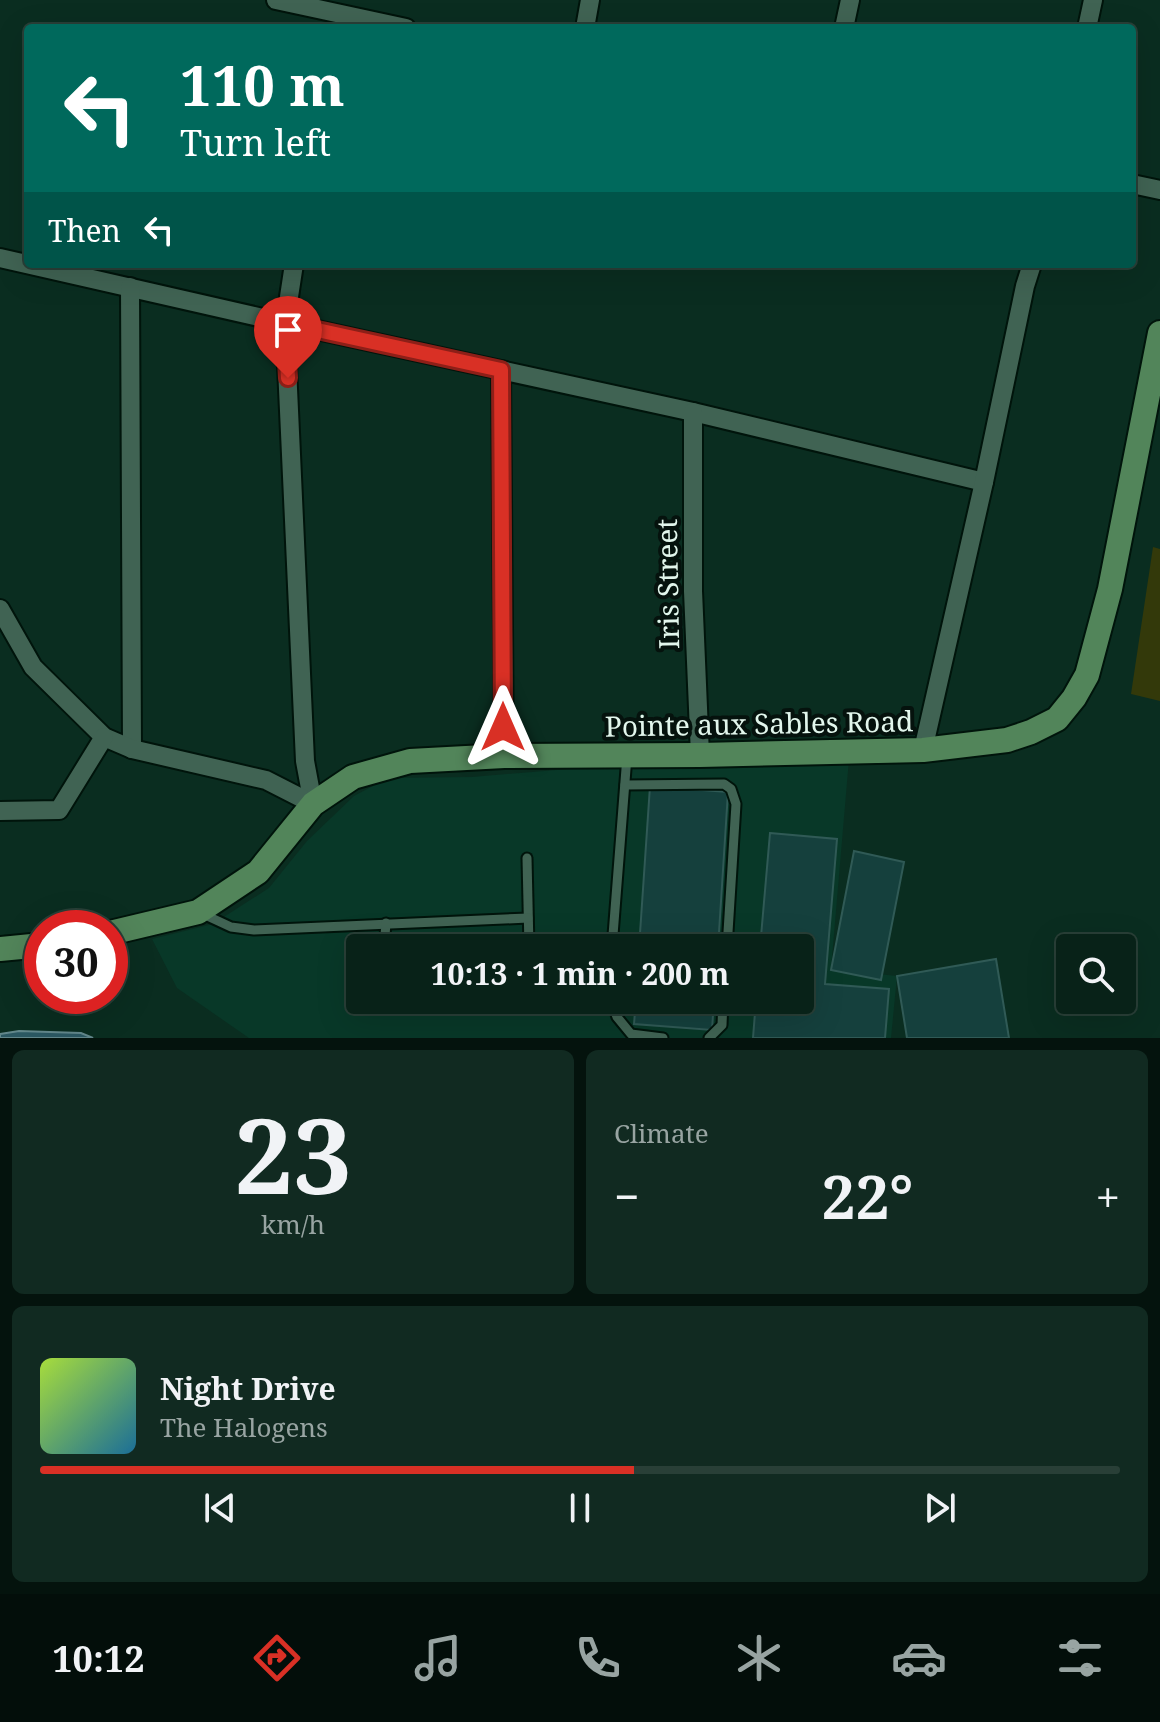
<!DOCTYPE html>
<meta charset="utf-8">
<style>
body{margin:0;font-family:"Noto Serif",serif;background:#112a21;color:#f1f3f6;height:100vh;display:flex;flex-direction:column;font-size:30px;white-space:nowrap}
*{box-sizing:border-box;margin:0}
p{font-size:26px;color:#98a4a2}
.icon{flex:none;width:44px;height:44px;fill:none;stroke:currentColor;stroke-width:2;stroke-linecap:round;stroke-linejoin:round}
.map{position:relative;height:1038px;overflow:hidden}
.side{display:flex;flex-direction:column;gap:12px;padding:12px;background:#04130d;flex:1}
.side>*{flex:none}
.banner{position:absolute;left:24px;top:24px;width:1112px;height:244px;border-radius:8px;box-shadow:0 8px 32px #0002,0 0 0 2px #293f37;background:#00695c;color:#fff;overflow:hidden}
.tools{position:absolute;left:1056px;top:934px;display:grid;gap:16px}
.tools a{display:grid;place-items:center;width:80px;height:80px;border-radius:8px;background:#082218;box-shadow:0 8px 32px #0002,0 0 0 2px #293f37;font-size:40px}
.speed{position:absolute;left:24px;top:910px;display:flex;gap:16px;font-size:40px;font-weight:700;text-align:center}
.speed>*{display:grid;place-content:center;width:104px;height:104px;border-radius:50%;background:#082218;box-shadow:0 8px 32px #0002,0 0 0 2px #293f37;line-height:1}
.speed .limit{border:12px solid #d22;background:#fff;color:#111}
.pin{position:absolute;display:grid;place-items:center;width:68px;height:68px;color:#fff;margin:-82px -34px;border-radius:50% 50% 50% 0;rotate:-45deg;box-shadow:0 0 8px #0007}
.pin .icon{rotate:45deg}
.me{position:absolute;width:88px;margin:-44px;rotate:0deg;stroke-linejoin:round;filter:drop-shadow(0 0 6px #0008)}
.turn{display:flex;align-items:center;gap:28px;height:168px;padding:0 24px;font-size:36px}
.turn .icon{width:104px;height:104px;stroke-width:2.5}
.turn b{display:block;font-size:56px;line-height:68px}
.then{display:flex;align-items:center;height:76px;padding:0 24px;background:#0003;gap:16px;font-size:30px}
.big{font-size:60px;font-weight:700;line-height:1.1}
.side .card{flex:1;display:flex;flex-direction:column;justify-content:center;gap:12px;min-width:0;padding:0 28px;border-radius:12px;background:#112a21}
.side .dial{align-items:center;gap:0}
.dial b{font-size:104px;line-height:1}
.song{display:flex;align-items:center;gap:24px}
.cover{width:96px;height:96px;border-radius:12px;background:linear-gradient(135deg,hsl(80 70% 55%),hsl(200 70% 35%))}
.played{height:8px;border-radius:4px;background:linear-gradient(90deg,#d93025 55%,#293f37 55%)}
.keys{display:flex;justify-content:space-around;direction:ltr}
.heat{display:flex;justify-content:space-between;align-items:center;font-size:44px;direction:ltr}
.side .tiles{flex:1;display:grid;gap:12px;grid-template-columns:1fr 1fr}
.card:last-child{grid-column:span 2}
.trip{position:absolute;left:346px;top:934px;width:468px;height:80px;border-radius:8px;background:#082218;box-shadow:0 8px 32px #0002,0 0 0 2px #293f37;font-weight:700;line-height:80px;text-align:center}
.tabs{display:flex;height:128px;justify-content:space-around;align-items:center;background:#030e0a;color:#98a4a2}
.tabs .icon{width:56px;height:56px}
.tabs .on{color:#d93025}
.tabs b{font-size:36px;color:#f1f3f6}
.map>svg:first-child{display:block}
.built{fill:#083828;fill-rule:evenodd}
.green{fill:#33390a}
.water{fill:#2b5862;stroke:#62878b;stroke-width:2}
.building{fill:#15403d;stroke:#305a56;stroke-width:2}
.lines{fill:none;stroke-linecap:round;stroke-linejoin:round}
.lane-casing{stroke:#00140b;stroke-width:13}
.street-casing{stroke:#00140b;stroke-width:22}
.secondary-casing{stroke:#00140b;stroke-width:28}
.lane{stroke:#406353;stroke-width:9}
.street{stroke:#406353;stroke-width:18}
.secondary{stroke:#52855a;stroke-width:24}
.route-casing{stroke:#8d1f18;stroke-width:20}
.route{stroke:#d93025;stroke-width:14}
.labels{text-anchor:middle;dominant-baseline:central;stroke-width:8;stroke-linejoin:round;paint-order:stroke}
.street-label{font-size:28px;fill:#e2f6ec;stroke:#05120d}
</style>
<div class="map">
<svg width="1160" height="1038" viewBox="0 0 1160 1038">
<rect width="100%" height="100%" fill="#0a2d20"/>
<!-- built -->
<path class="built" d="M 849,759 L 831,969 L 897,976 L 891,1038 L 249,1038 L 177,988 L 152,939 L 213,924 L 269,888 L 307,841 L 354,796 L 388,778 L 472,777 L 653,762 ZM 360,948 L 800,948 L 800,1000 L 360,1000 Z"/>
<!-- green -->
<path class="green" d="M 1153,547 L 1160,549 L 1160,701 L 1131,694 Z"/>
<!-- water -->
<path class="water" d="M 19,1031 L 81,1033 L 93,1038 L 0,1038 L 0,1034 Z"/>
<!-- building -->
<g class="building">
<path d="M 650,786 L 728,792 L 718,948 L 639,948 Z"/>
<path d="M 770,833 L 837,839 L 825,984 L 889,989 L 885,1038 L 753,1038 L 756,1000 L 800,1000 L 800,948 L 760,948 Z"/>
<path d="M 854,851 L 904,862 L 881,980 L 831,970 Z"/>
<path d="M 996,959 L 1009,1038 L 907,1038 L 897,976 Z"/>
<path d="M 636,1000 L 714,1000 L 712,1030 L 634,1024 Z"/>
</g>
<g class="lines">
<defs>
<g id="lane">
<path d="M 625,785 L 724,784 L 731,789 L 736,804 L 727,948"/>
<path d="M 527,858 L 529,948"/>
<path d="M 203,914 L 231,927 L 254,930 L 528,918"/>
<path d="M 384,948 L 386,923"/>
<path d="M 612,948 L 627,756"/>
<path d="M 611,1000 L 617,1017 L 631,1034 L 663,1038"/>
<path d="M 709,1038 L 722,1025 L 723,1000"/>
</g>
<g id="street">
<path d="M 276,0 L 406,28"/>
<path d="M 585,28 L 590,0"/>
<path d="M 844,28 L 850,0"/>
<path d="M 1087,28 L 1093,0"/>
<path d="M 1132,184 L 1160,190"/>
<path d="M 0,258 L 285,323 L 693,412 L 984,482"/>
<path d="M 294,264 L 285,323 L 305,761 L 313,804"/>
<path d="M 130,287 L 132,749"/>
<path d="M 501,370 L 504,756"/>
<path d="M 693,412 L 693,591 L 700,755"/>
<path d="M 0,609 L 33,667 L 104,737 L 132,749 L 266,780 L 313,804"/>
<path d="M 923,750 L 984,482 L 1025,286 L 1032,264"/>
<path d="M 0,811 L 59,810 L 104,737"/>
</g>
<g id="secondary">
<path d="M 110,933 L 198,912 L 258,872 L 313,804 L 353,777 L 410,761 L 504,756 L 700,755 L 923,750 L 1007,740 L 1031,732 L 1057,719 L 1074,698 L 1087,675 L 1110,589 L 1160,333"/>
<path d="M 0,949 L 42,945"/>
</g>
</defs>
<!-- lane casing -->
<use href="#lane" class="lane-casing"/>
<!-- street casing -->
<use href="#street" class="street-casing"/>
<!-- secondary casing -->
<use href="#secondary" class="secondary-casing"/>
<!-- lane -->
<use href="#lane" class="lane"/>
<!-- street -->
<use href="#street" class="street"/>
<!-- secondary -->
<use href="#secondary" class="secondary"/>
</g>
<g class="lines">
<defs>
<path id="route" d="M 288,378 L 285,323 L 501,370 L 503,727"/>
</defs>
<!-- route casing -->
<use href="#route" class="route-casing"/>
<!-- route -->
<use href="#route" class="route"/>
</g>
<g class="labels">
<!-- street labels -->
<g class="street-label">
<text transform="translate(667 584) rotate(-91)">Iris Street</text>
<text transform="translate(759 723) rotate(-1)">Pointe aux Sables Road</text>
</g>
</g>
</svg>
<div class="tools">
<a><svg class="icon" aria-label="search" viewBox="0 0 24 24"><circle cx="10" cy="10" r="6"/><path d="M15 15l6 6"/></svg></a>
</div>
<div class="speed"><div class="limit">30</div></div>
<div class="pin" style="left:288px;top:378px;background:#d93025"><svg class="icon" aria-label="arrive" viewBox="0 0 24 24"><path d="M6 21V4h12l-3 4 3 4H6"/></svg></div>
<svg class="me" style="left:503px;top:727px" viewBox="-20 -20 40 40"><path d="M0-17L14 15 0 8-14 15z" fill="#d93025" stroke="#fff" stroke-width="4"/></svg>
<div class="trip">10:13 · 1 min · 200 m</div>
<div class="banner">
<div class="turn"><svg class="icon" aria-label="left" viewBox="0 0 24 24"><path d="M17 20v-9H6M10 6l-5 5 5 5"/></svg><div><b>110 m</b>Turn left</div></div>
<div class="then">Then<svg class="icon" aria-label="left" viewBox="0 0 24 24"><path d="M17 20v-9H6M10 6l-5 5 5 5"/></svg></div>
</div>
</div>
<section class="side">
<div class="tiles">
<div class="card dial"><b>23</b><p>km/h</p></div>
<div class="card"><p>Climate</p>
<div class="heat"><a>−</a><b class="big">22°</b><a>+</a></div>
</div>
<div class="card">
<div class="song"><i class="cover"></i><div><b>Night Drive</b><p>The Halogens</p></div></div>
<div class="played"></div>
<div class="keys"><svg class="icon" aria-label="previous" viewBox="0 0 24 24"><path d="M18 5L8 12l10 7zM5 5v14"/></svg><svg class="icon" aria-label="pause" viewBox="0 0 24 24"><path d="M8 5v14M16 5v14"/></svg><svg class="icon" aria-label="next" viewBox="0 0 24 24"><path d="M6 5l10 7-10 7zM19 5v14"/></svg></div>
</div>
</div>
</section>
<nav class="tabs">
<b>10:12</b>
<svg class="icon on" aria-label="directions" viewBox="0 0 24 24"><path d="M12 3l9 9-9 9-9-9zM9 14v-3h6M13 9l2 2-2 2"/></svg>
<svg class="icon" aria-label="music" viewBox="0 0 24 24"><path d="M9 18V5l10-2v13"/><circle cx="6" cy="18" r="3"/><circle cx="16" cy="16" r="3"/></svg>
<svg class="icon" aria-label="phone" viewBox="0 0 24 24"><path d="M5 4h4l2 5-3 2q2 4 5 5l2-3 5 2v4C11 20 4 13 5 4z"/></svg>
<svg class="icon" aria-label="climate" viewBox="0 0 24 24"><path d="M12 3v18M4 7l16 10M4 17L20 7"/></svg>
<svg class="icon" aria-label="car" viewBox="0 0 24 24"><path d="M5 17H2v-5l4-1 3-4h7l3 4 3 1v5h-3M9 17h6M6 11h13"/><circle cx="7" cy="17" r="2"/><circle cx="17" cy="17" r="2"/></svg>
<svg class="icon" aria-label="filters" viewBox="0 0 24 24"><path d="M4 7h16M4 17h16"/><circle cx="9" cy="7" r="2"/><circle cx="15" cy="17" r="2"/></svg>
</nav>
